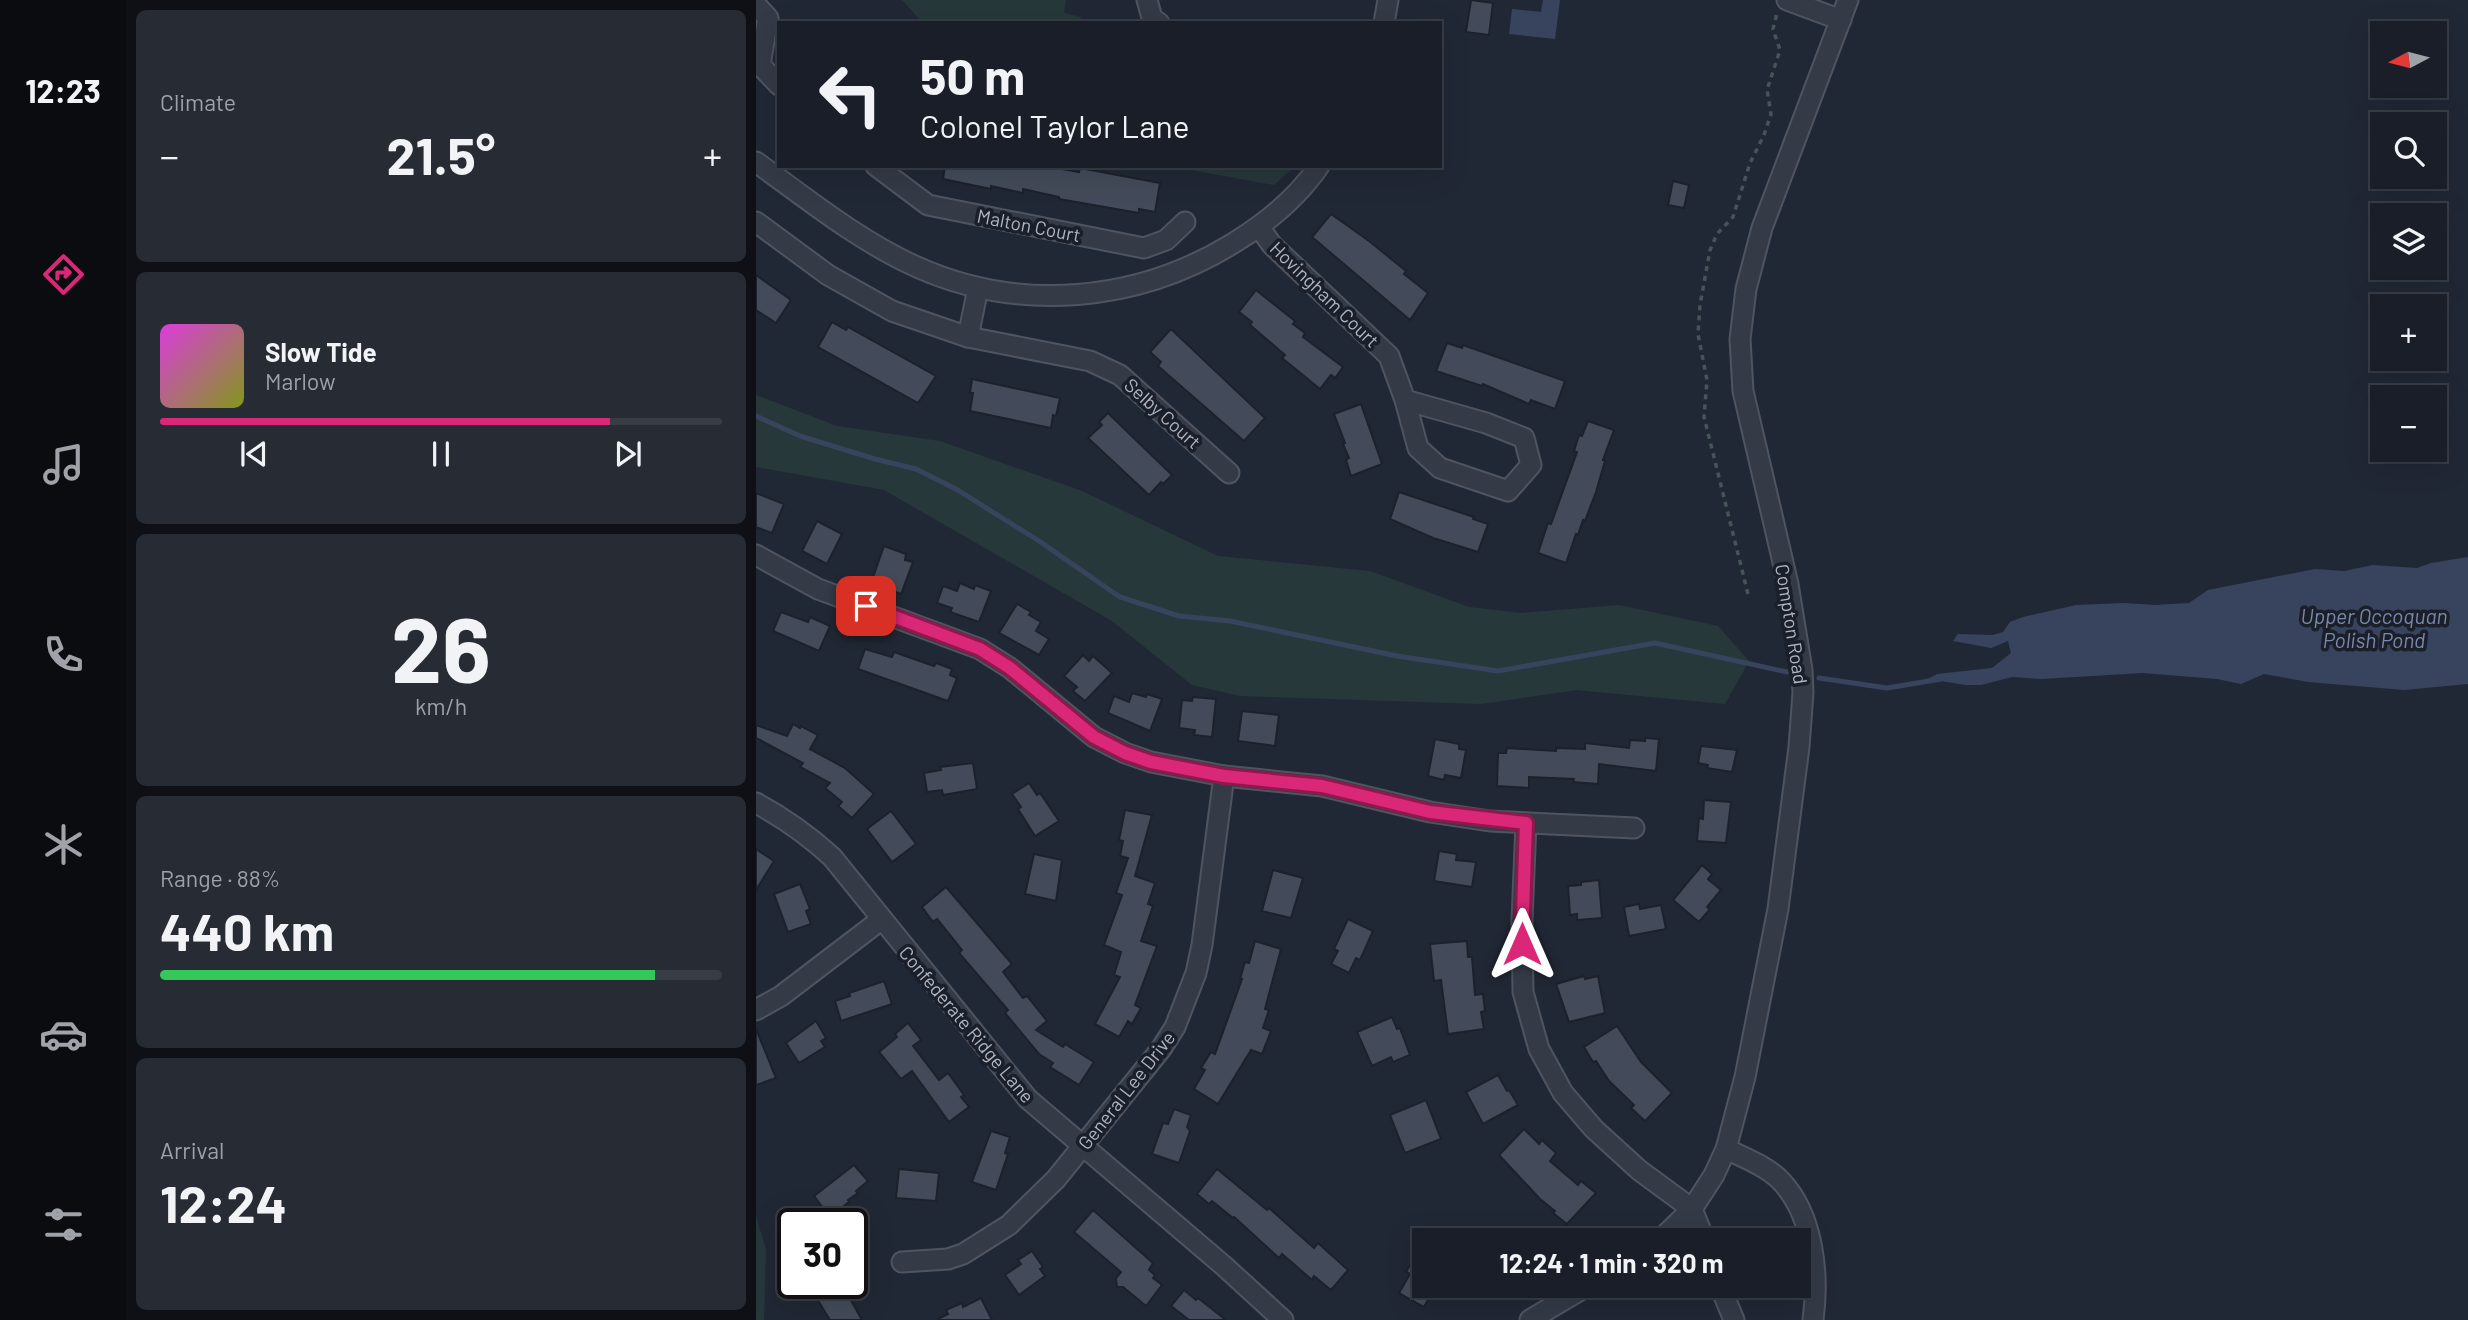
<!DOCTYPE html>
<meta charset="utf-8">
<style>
body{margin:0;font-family:Barlow,sans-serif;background:#262b34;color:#f1f3f6;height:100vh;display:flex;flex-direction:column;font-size:26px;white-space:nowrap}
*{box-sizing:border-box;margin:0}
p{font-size:23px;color:#9fa2a8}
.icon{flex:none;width:38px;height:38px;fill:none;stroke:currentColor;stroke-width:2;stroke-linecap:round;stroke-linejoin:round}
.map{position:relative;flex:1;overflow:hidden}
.details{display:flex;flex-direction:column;gap:10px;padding:10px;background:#0e1016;width:630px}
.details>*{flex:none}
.guide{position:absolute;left:21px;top:21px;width:665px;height:147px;border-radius:0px;box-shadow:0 7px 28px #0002,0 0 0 2px #373c45;background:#191e28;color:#f1f3f6;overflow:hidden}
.needle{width:46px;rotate:263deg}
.fabs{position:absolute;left:1614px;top:21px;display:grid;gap:14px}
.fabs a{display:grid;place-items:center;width:77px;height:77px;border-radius:0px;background:#191e28;box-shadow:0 7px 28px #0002,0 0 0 2px #373c45;font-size:35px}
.speed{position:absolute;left:21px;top:1208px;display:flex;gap:14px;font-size:35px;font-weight:700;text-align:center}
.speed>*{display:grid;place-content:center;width:91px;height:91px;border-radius:50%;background:#191e28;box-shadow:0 7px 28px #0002,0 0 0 2px #373c45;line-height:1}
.speed .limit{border:4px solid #111;border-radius:10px;background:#fff;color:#111}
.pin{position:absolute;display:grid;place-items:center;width:60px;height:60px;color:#fff;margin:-30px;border-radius:14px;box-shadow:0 4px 10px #0006}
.me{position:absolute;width:77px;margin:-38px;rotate:0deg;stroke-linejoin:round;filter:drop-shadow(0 0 5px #0008)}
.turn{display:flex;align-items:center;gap:24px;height:147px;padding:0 28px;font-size:32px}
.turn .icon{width:91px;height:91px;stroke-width:2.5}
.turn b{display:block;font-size:49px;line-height:60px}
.big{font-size:52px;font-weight:700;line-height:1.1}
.details .widget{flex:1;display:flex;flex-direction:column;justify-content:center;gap:10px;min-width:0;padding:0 24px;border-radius:10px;background:#262b34}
.details .dial{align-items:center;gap:0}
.dial b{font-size:91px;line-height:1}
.song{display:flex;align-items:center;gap:21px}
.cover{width:84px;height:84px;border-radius:10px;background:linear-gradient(135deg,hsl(300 70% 55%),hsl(70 70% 35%))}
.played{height:7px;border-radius:4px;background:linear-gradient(90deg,#db2777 80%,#373c45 80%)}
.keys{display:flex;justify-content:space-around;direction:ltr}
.heat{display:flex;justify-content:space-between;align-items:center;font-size:38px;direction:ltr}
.charge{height:10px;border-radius:5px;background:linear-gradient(90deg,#34c759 88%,#373c45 0)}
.trip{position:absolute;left:656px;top:1228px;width:399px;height:70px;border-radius:0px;background:#191e28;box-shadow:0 7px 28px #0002,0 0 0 2px #373c45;font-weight:700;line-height:70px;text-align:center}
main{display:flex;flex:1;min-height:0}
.tab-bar{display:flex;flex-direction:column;width:126px;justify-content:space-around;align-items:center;background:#0a0c10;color:#9fa2a8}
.tab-bar .icon{width:49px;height:49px}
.tab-bar .active{color:#db2777}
.tab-bar b{font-size:32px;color:#f1f3f6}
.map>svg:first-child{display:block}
.green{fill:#27383a}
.water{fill:#38445d}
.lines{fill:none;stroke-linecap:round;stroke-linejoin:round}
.stream{stroke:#38445d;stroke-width:5}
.building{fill:#434b5a;stroke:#1c212c;stroke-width:2}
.minor-casing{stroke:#4f5560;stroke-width:23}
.path{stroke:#455458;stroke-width:3.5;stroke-dasharray:5 5;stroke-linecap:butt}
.minor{stroke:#343a46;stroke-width:19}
.route-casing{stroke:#8e194d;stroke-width:18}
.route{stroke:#db2777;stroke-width:12}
.labels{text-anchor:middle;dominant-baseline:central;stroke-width:7;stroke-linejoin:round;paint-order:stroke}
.street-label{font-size:19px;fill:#afb5c2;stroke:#1a1f2a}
.water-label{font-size:21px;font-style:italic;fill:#7989a9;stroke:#1a1f2a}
</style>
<main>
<nav class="tab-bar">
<b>12:23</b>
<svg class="icon active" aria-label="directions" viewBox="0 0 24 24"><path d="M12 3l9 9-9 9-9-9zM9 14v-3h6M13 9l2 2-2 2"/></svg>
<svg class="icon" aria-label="music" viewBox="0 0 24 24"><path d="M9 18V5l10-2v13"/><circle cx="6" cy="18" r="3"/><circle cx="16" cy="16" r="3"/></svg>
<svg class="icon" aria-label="phone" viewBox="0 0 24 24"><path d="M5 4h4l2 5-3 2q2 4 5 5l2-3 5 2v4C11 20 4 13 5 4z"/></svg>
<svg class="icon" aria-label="climate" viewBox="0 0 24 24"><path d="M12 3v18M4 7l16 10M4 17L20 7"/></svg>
<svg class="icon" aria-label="car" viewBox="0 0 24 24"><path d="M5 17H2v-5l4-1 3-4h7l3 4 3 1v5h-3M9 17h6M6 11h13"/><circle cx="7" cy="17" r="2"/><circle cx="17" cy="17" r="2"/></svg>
<svg class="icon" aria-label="filters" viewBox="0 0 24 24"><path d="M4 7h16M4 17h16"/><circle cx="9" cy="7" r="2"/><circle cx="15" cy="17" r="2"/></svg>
</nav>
<section class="details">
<div class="widget"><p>Climate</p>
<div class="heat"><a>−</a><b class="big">21.5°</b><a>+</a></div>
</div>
<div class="widget">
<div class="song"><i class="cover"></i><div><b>Slow Tide</b><p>Marlow</p></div></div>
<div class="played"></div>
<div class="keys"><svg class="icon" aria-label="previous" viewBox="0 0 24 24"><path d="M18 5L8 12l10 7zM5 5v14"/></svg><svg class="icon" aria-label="pause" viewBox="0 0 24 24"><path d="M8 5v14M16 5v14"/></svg><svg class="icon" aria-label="next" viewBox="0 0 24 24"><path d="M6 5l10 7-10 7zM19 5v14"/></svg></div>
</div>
<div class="widget dial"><b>26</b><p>km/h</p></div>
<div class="widget"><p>Range · 88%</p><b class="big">440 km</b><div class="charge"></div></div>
<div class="widget"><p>Arrival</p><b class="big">12:24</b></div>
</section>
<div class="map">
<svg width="1712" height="1320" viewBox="0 0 1712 1320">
<rect width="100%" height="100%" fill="#212835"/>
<!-- green -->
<g class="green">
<path d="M 146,0 L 310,0 L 308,13 L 325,17 L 324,23 L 167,23 Z"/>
<path d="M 413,166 L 539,166 L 518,185 Z"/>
<path d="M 0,395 L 81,426 L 184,441 L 326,491 L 462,556 L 614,571 L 713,607 L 765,613 L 863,605 L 962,626 L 993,661 L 969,704 L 821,690 L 725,704 L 484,696 L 436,685 L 356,621 L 128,490 L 0,467 Z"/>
<path d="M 0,1216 L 10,1249 L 8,1320 L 0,1320 Z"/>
</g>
<!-- water -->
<g class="water">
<path d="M 787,0 L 804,0 L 799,39 L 753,34 L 756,9 L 785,12 Z"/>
<path d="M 1712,557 L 1712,684 L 1648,690 L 1552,682 L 1508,674 L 1485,684 L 1461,679 L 1387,673 L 1285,679 L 1256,677 L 1225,685 L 1210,685 L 1172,679 L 1181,674 L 1236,668 L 1255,653 L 1252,641 L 1235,648 L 1197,641 L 1202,634 L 1237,635 L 1247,632 L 1254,622 L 1267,617 L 1320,605 L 1368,603 L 1399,605 L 1433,603 L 1452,590 L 1559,569 L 1588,571 L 1617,565 L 1661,568 L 1675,563 Z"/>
</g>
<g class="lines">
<!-- stream -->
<g class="stream">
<path d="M 0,416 L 44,436 L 119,459 L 160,469 L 200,489 L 283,541 L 364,597 L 423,616 L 474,621 L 641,656 L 742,671 L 899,643 L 1031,672"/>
<path d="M 1063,678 L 1131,688 L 1185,679"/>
</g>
</g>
<!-- building -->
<g class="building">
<path d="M 715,0 L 737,3 L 733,35 L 710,32 Z"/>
<path d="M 189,166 L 290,166 L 323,172 L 324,168 L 404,183 L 399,212 L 383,209 L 383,213 L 303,199 L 303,197 L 267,189 L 267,193 L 235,186 L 235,189 L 187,179 Z"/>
<path d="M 917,181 L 933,185 L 928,208 L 912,205 Z"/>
<path d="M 575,214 L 613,241 L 650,271 L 648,274 L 672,293 L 654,320 L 556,237 Z"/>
<path d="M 0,275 L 35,300 L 20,323 L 0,310 Z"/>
<path d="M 500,290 L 539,321 L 537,324 L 549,333 L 547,337 L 587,367 L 579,378 L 575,375 L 564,389 L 526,358 L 529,355 L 494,325 L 496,322 L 483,312 Z"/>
<path d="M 76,322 L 90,330 L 92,327 L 180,376 L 162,403 L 62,347 Z"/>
<path d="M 415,329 L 509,418 L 488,441 L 402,366 L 405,362 L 394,352 Z"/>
<path d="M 691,343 L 706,348 L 707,345 L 809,381 L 799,409 L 775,400 L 773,404 L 727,384 L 726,386 L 680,371 Z"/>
<path d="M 216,379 L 304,398 L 300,416 L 297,415 L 295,428 L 214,411 L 217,393 L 214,393 Z"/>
<path d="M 605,404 L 626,464 L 595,476 L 590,460 L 593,458 L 587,444 L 589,443 L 578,414 Z"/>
<path d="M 352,413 L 416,475 L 407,484 L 405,482 L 393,495 L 332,438 L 346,425 L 343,422 Z"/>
<path d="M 832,421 L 858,430 L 847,460 L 849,461 L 840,492 L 829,521 L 827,520 L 822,535 L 820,534 L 810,563 L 782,553 L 792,523 L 795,524 L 821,452 L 818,451 L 823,435 L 826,436 Z"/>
<path d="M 643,492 L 718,517 L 717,519 L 732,524 L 722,552 L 677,538 L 634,519 Z"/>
<path d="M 0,493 L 28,504 L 16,533 L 0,527 Z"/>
<path d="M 61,521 L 86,534 L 71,564 L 46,551 Z"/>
<path d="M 128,546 L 150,554 L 149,560 L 157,562 L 145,594 L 115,583 Z"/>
<path d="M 204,583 L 218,589 L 219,585 L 235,591 L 223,622 L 194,612 L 196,608 L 181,603 L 187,586 L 201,591 Z"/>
<path d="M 261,604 L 275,612 L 273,615 L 285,622 L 280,631 L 293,639 L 283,655 L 243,633 Z"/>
<path d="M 25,612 L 52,622 L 54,617 L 74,626 L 63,651 L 17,631 Z"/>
<path d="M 109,649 L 136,657 L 138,652 L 178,666 L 180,663 L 196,669 L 194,675 L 201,678 L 192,701 L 102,669 Z"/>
<path d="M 327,655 L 333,661 L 337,656 L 356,673 L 329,701 L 317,691 L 321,687 L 308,676 Z"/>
<path d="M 376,693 L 390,697 L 391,694 L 406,699 L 394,731 L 352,713 L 358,696 L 373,702 Z"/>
<path d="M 437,697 L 460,699 L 456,737 L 438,735 L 439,730 L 423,728 L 426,700 L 436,701 Z"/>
<path d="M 486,711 L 523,715 L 519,746 L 482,741 Z"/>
<path d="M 37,724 L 44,728 L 45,726 L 62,735 L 54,749 L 89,768 L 118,794 L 96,818 L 82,806 L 86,802 L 69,788 L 74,783 L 44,767 L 47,763 L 0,738 L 0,725 L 31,736 Z"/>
<path d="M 889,738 L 903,739 L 900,771 L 843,764 L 842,784 L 817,782 L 818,779 L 773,777 L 773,788 L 741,786 L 742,753 L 750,753 L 751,748 L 800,751 L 800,748 L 829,749 L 829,743 L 873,748 L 874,740 L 889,741 Z"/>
<path d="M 679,739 L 703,744 L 703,749 L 710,750 L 705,778 L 689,775 L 688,780 L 672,776 Z"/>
<path d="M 945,746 L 981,750 L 976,772 L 951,768 L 952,765 L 942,763 Z"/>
<path d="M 217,763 L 221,789 L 187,795 L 186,790 L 171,792 L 168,773 L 185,770 L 184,767 Z"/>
<path d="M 273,783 L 281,795 L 284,793 L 303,821 L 279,836 L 262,809 L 265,807 L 256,794 Z"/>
<path d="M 948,800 L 975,802 L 970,843 L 941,841 L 943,818 L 947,819 Z"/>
<path d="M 369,810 L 396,815 L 379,876 L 399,883 L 392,904 L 397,906 L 385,941 L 401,946 L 379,1005 L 385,1008 L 376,1024 L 372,1021 L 363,1037 L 339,1024 L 364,977 L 358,975 L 365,952 L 348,945 L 366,895 L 360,893 L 372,858 L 364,856 L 367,841 L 363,840 Z"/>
<path d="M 135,811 L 160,844 L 136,862 L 111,829 Z"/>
<path d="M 0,849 L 18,861 L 0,890 Z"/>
<path d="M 683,851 L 701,854 L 700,860 L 720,862 L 716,887 L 678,881 Z"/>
<path d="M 278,854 L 306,860 L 300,901 L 269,894 Z"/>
<path d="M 946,865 L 956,874 L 952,879 L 965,890 L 951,907 L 954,909 L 943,922 L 917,900 Z"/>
<path d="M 517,870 L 547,878 L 535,918 L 506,911 Z"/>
<path d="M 843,880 L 846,918 L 821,920 L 821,914 L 814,915 L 812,886 L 825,885 L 825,882 Z"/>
<path d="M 44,884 L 54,909 L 50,911 L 55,924 L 32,932 L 18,894 Z"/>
<path d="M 190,887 L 256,964 L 247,972 L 267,998 L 271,996 L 291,1021 L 280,1030 L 307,1047 L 309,1044 L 338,1062 L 323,1085 L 294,1067 L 297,1063 L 283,1054 L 249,1013 L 252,1010 L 203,953 L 206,950 L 181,919 L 177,922 L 166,907 Z"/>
<path d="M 883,904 L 884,909 L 905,905 L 910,929 L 873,936 L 868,907 Z"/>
<path d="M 592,919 L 617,931 L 604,960 L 600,958 L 593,973 L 575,964 L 582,951 L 578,949 Z"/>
<path d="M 499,941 L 525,949 L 509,1009 L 513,1010 L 507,1028 L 515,1031 L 506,1054 L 495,1050 L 462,1104 L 438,1089 L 449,1070 L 445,1068 L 455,1052 L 459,1054 L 486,979 L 484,979 L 489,962 L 493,963 Z"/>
<path d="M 711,941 L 712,957 L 716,957 L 719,995 L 727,994 L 729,1011 L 725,1012 L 728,1029 L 692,1034 L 685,980 L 678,981 L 674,944 Z"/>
<path d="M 828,976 L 829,979 L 842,976 L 849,1013 L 813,1022 L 800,984 Z"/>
<path d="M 128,981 L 136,1004 L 85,1021 L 79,1001 L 94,996 L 93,993 Z"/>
<path d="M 636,1017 L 641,1029 L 644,1028 L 654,1055 L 637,1062 L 635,1057 L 616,1066 L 601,1032 Z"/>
<path d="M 60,1021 L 70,1038 L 65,1041 L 69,1047 L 43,1063 L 30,1043 Z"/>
<path d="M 152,1023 L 165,1040 L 157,1046 L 183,1080 L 192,1073 L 208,1095 L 205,1097 L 213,1107 L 193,1122 L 156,1071 L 145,1079 L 123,1052 L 141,1037 L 139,1034 Z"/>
<path d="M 861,1026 L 885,1062 L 916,1093 L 889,1121 L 875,1108 L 878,1105 L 853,1081 L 840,1061 L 837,1062 L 828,1047 Z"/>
<path d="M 0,1029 L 20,1078 L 0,1085 Z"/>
<path d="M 742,1075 L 751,1091 L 753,1090 L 762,1105 L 727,1124 L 710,1092 Z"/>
<path d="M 670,1100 L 685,1139 L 649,1153 L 634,1115 Z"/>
<path d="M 418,1109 L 435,1115 L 431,1127 L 434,1131 L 423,1163 L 396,1154 L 407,1123 L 412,1124 Z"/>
<path d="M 768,1129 L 783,1144 L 786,1140 L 800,1153 L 794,1161 L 822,1185 L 825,1181 L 840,1193 L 811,1224 L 797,1213 L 799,1211 L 784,1199 L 743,1155 Z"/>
<path d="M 235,1131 L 254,1137 L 249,1153 L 252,1154 L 240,1190 L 216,1182 Z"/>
<path d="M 98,1165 L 112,1181 L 100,1191 L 102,1193 L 92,1200 L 93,1202 L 74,1217 L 58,1196 Z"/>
<path d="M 143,1169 L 183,1173 L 180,1201 L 140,1198 Z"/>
<path d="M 461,1169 L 511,1210 L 513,1208 L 558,1248 L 562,1243 L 592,1270 L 575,1290 L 558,1276 L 556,1280 L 526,1254 L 523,1258 L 478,1217 L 477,1218 L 456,1201 L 453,1204 L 441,1194 Z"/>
<path d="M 337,1210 L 397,1263 L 393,1270 L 399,1275 L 397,1278 L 406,1285 L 390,1306 L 367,1287 L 361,1287 L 360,1278 L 365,1272 L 318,1232 Z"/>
<path d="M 37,1221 L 37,1260 L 21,1251 Z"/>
<path d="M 668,1249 L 668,1286 L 680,1286 L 668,1307 L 643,1293 L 654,1274 L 650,1272 L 659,1256 L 664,1258 Z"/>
<path d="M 276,1251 L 287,1267 L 284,1269 L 289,1276 L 263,1295 L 249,1275 L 265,1264 L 262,1260 Z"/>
<path d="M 75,1283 L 106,1283 L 91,1293 L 106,1320 L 74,1320 L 58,1294 Z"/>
<path d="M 428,1290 L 440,1300 L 442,1298 L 470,1320 L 433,1320 L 415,1306 Z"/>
<path d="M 225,1298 L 236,1320 L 180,1320 L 192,1314 L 190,1310 L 206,1303 L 207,1307 Z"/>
</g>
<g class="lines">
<defs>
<g id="minor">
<path d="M 391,0 L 396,18 L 403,23"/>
<path d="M 1031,0 L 1085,20"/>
<path d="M 0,5 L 12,18 L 4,65 L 23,85"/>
<path d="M 628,23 L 632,0"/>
<path d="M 0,162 C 51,199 103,241 161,267 C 264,313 381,302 476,244 C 509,224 541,198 563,166"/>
<path d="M 120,166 L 172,205 L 388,248 L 410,240 L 429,222"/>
<path d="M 0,222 L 72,275 L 136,311 L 212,337 L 222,288"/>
<path d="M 503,227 L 516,245 L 633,356 L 649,400 L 662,448 L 684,468 L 752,491 L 775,465 L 768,438 L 730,423 L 649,400"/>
<path d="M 212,337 L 334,361 L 364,375 L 473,473"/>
<path d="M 0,555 L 62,589 L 224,649 L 254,668 L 338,737 L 369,753 L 395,762 L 468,776 L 566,786 L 674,812 L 734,821 L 878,828"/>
<path d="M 0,803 C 28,818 52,835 76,857 L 272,1099 L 468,1266 L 527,1320"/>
<path d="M 770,823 L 766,920 L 767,992 L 783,1049 L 807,1093 L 838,1129 L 883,1170 L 936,1209 L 949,1241"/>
<path d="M 0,1010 L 25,996 L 126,919"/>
<path d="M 970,1149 C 987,1157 1012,1167 1025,1181 C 1058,1216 1063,1275 1057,1320"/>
<path d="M 903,1241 L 936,1209 L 958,1175 L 970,1149 L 989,1077 L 1022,909 L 1043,747 L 1047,693 L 1046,670 L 1032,584 L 987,391 L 984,339 L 990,289 L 1006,228 L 1092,0"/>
<path d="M 146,1262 L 192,1259 L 207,1254 L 253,1225 L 300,1179 L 405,1049 L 419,1027 L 440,973 L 446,945 L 468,776"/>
<path d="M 964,1286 L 978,1320"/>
<path d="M 774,1320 L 831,1286"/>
</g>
</defs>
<!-- minor casing -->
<use href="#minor" class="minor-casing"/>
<!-- path -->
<path class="path" d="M 992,594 L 948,417 L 951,380 L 942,334 L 944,305 L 954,250 L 961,234 L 977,217 L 994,163 L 1008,135 L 1015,114 L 1011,90 L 1024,50 L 1017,29 L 1021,13"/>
<!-- minor -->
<use href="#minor" class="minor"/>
</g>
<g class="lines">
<defs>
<path id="route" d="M 110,606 L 224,649 L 254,668 L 338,737 L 369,753 L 395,762 L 468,776 L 566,786 L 674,812 L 770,823 L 766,944"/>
</defs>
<!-- route casing -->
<use href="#route" class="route-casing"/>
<!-- route -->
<use href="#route" class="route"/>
</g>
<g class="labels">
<!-- street labels -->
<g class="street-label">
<text transform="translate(273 225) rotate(11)">Malton Court</text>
<text transform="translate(569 294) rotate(44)">Hovingham Court</text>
<text transform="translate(407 413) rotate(42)">Selby Court</text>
<text transform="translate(1036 624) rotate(81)">Compton Road</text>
<text transform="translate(211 1024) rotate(50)">Confederate Ridge Lane</text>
<text transform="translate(370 1090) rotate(-52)">General Lee Drive</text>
</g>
<!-- water labels -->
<g class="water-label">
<text x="1618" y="615">Upper Occoquan<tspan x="1618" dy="24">Polish Pond</tspan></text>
</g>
</g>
</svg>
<div class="fabs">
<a><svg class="needle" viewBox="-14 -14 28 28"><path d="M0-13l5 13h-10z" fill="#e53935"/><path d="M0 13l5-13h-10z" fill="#9fa2a8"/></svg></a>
<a><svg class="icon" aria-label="search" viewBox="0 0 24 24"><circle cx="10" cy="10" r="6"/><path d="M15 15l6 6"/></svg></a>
<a><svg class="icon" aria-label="layers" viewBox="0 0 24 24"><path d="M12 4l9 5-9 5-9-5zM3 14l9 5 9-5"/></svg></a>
<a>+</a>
<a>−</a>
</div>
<div class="speed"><div class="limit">30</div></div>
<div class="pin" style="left:110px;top:606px;background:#d93025"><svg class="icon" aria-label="arrive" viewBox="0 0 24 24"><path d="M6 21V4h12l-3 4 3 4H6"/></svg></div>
<svg class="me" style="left:766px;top:944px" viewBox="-20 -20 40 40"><path d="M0-17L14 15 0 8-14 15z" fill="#db2777" stroke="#fff" stroke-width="4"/></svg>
<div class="trip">12:24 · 1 min · 320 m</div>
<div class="guide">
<div class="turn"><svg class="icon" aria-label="left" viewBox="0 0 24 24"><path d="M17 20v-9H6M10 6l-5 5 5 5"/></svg><div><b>50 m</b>Colonel Taylor Lane</div></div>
</div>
</div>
</main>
